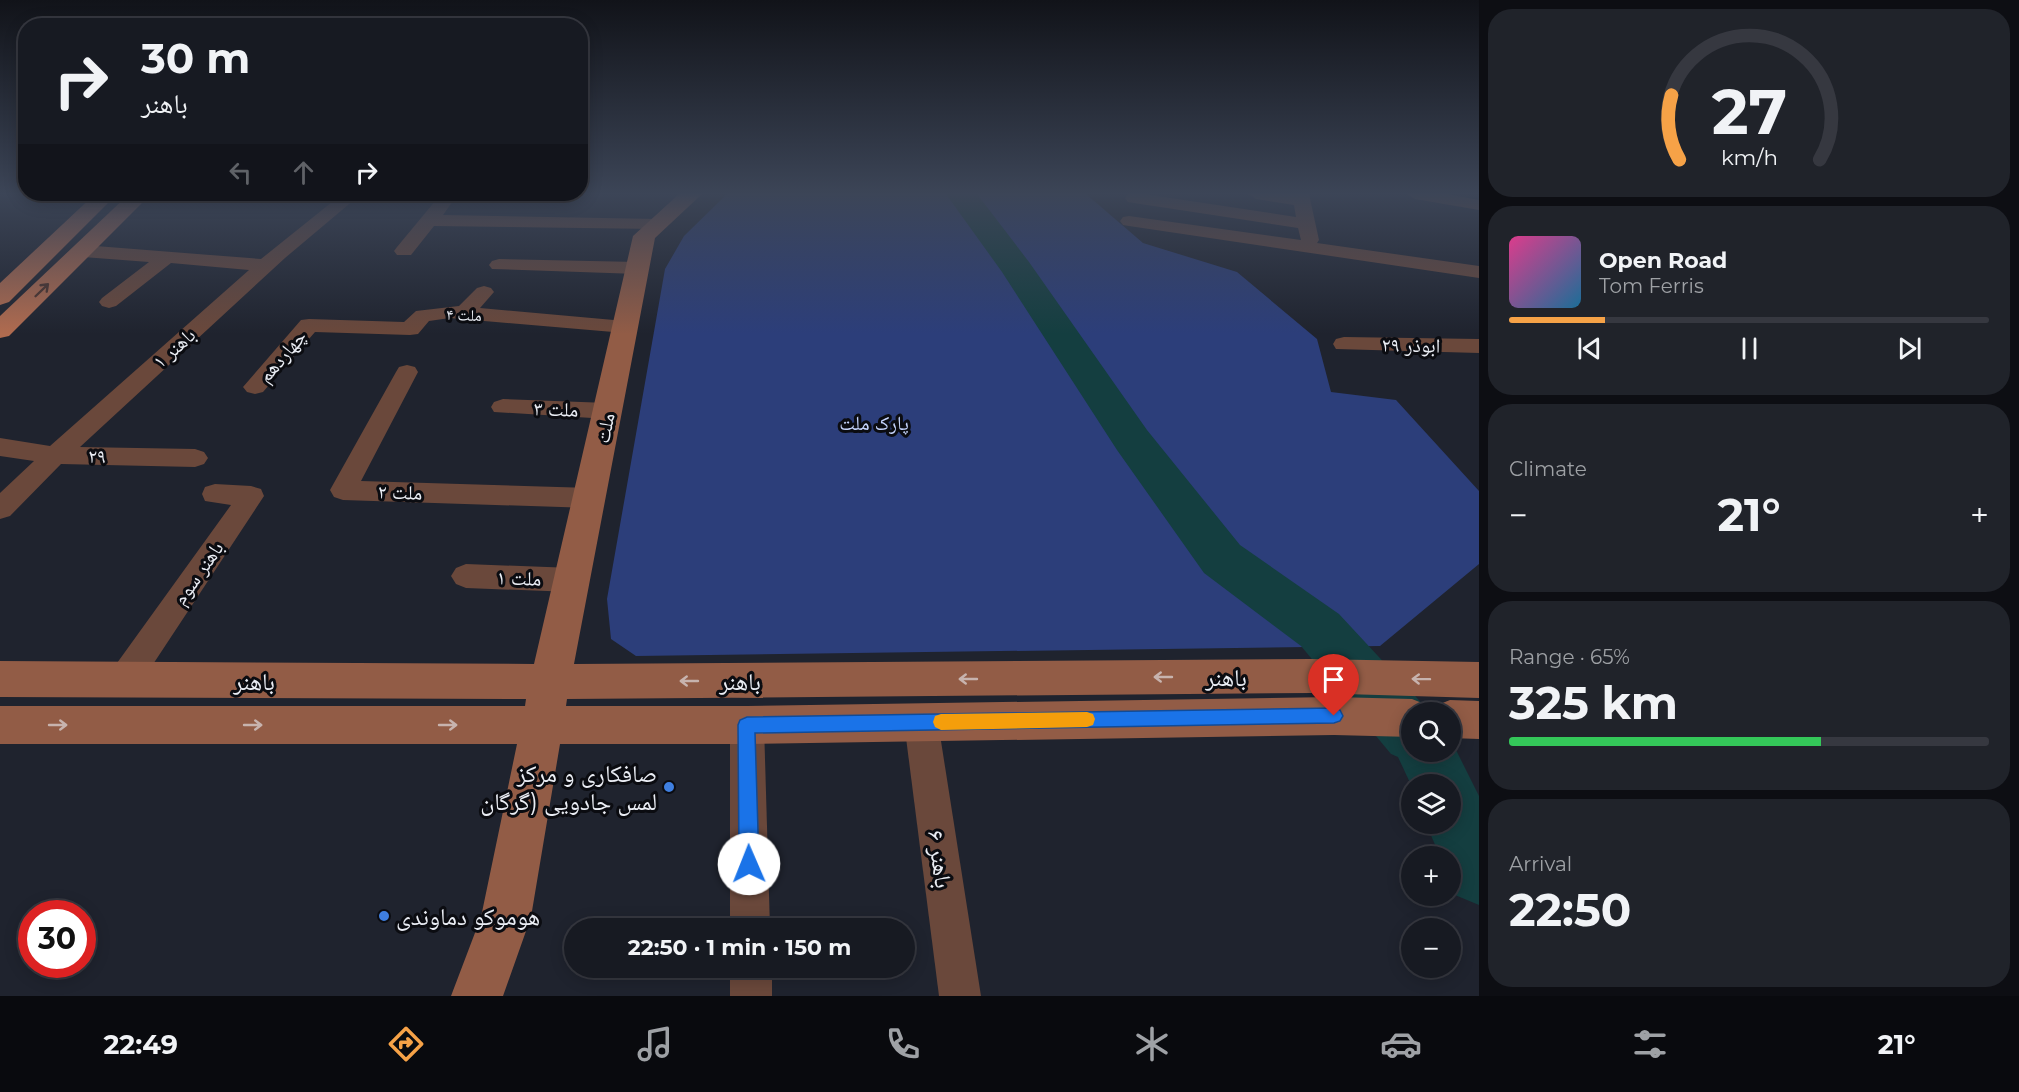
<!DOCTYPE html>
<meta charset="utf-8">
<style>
body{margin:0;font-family:Montserrat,"Noto Naskh Arabic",sans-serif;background:#20232a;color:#f1f3f6;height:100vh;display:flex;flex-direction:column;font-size:22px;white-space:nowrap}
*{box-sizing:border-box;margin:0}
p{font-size:20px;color:#9ea1a5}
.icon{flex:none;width:33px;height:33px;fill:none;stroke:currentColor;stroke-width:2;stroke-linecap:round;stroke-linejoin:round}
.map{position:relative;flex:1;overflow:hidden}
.details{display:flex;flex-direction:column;gap:9px;padding:9px;background:#0d0e13;width:540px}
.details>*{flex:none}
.hud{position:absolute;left:18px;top:18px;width:570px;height:183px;border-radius:24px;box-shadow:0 3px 15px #0003,0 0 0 2px #363840;background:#171a22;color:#f1f3f6;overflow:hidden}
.buttons{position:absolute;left:1401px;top:702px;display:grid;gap:12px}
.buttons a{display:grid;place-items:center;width:60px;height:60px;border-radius:50%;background:#171a22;box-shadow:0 3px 15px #0003,0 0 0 2px #363840;font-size:30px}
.speed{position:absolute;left:18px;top:900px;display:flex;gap:12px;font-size:30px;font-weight:700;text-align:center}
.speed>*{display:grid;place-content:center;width:78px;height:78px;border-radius:50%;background:#171a22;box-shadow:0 3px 15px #0003,0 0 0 2px #363840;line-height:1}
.speed .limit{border:9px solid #d22;background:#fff;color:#111}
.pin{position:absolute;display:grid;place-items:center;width:51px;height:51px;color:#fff;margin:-62px -26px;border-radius:50% 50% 50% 0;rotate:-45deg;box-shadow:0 0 6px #0007}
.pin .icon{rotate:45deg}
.me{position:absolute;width:66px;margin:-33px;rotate:359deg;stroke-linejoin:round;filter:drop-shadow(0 0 4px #0008)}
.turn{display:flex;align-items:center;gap:21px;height:126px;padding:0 24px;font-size:27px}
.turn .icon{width:78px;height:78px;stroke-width:2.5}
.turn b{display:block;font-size:42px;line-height:51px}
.lanes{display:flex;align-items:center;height:57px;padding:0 24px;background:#0003;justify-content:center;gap:30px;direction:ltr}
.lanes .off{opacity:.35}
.big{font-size:45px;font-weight:700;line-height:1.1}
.details .tile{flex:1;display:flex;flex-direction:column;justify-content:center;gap:9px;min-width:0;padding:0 21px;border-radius:24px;background:#20232a}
.details .dial{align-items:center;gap:0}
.dial svg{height:156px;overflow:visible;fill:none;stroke:#363840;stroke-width:7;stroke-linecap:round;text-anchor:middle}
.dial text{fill:#f1f3f6;stroke:none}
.song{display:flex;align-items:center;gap:18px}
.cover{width:72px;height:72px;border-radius:9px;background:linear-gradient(135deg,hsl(330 70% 55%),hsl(200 70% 35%))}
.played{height:6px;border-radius:3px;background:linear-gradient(90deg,#f6a247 20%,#363840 20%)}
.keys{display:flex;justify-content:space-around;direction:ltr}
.heat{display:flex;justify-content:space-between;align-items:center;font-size:33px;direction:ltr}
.charge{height:9px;border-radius:4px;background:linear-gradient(90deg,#34c759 65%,#363840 0)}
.trip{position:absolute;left:564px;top:918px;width:351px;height:60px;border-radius:30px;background:#171a22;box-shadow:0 3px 15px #0003,0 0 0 2px #363840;font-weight:700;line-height:60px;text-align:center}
.dock{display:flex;height:96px;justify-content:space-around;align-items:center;background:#090a0e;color:#9ea1a5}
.dock .icon{width:42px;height:42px}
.dock .current{color:#f6a247}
.dock b{font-size:27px;color:#f1f3f6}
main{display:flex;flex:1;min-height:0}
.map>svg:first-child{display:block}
.green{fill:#2c3e7a}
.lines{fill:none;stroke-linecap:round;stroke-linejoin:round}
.river{fill:#143e40;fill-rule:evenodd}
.street{fill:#6a483b;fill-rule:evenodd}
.secondary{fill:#925c46;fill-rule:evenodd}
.primary{fill:#b06b4f;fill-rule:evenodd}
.oneway{stroke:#4d322a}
.oneway2{stroke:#c7b3ae}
.route{fill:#1a73e8;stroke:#114b97;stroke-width:1.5}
.slow{fill:#f59e0b}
.shop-dot{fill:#3f7fe0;stroke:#0b0c11;stroke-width:2}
.labels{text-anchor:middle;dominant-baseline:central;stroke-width:6;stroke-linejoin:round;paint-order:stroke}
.far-street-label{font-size:16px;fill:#eaedf4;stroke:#0b0c11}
.street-label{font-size:20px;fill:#eaedf4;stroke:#0b0c11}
.park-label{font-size:20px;fill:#c7d6fe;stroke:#0b0c11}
.near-street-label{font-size:24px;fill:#eaedf4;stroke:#0b0c11}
.near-poi-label{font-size:24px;fill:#eaedf4;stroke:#0b0c11;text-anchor:end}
</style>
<main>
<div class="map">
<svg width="1479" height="996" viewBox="0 0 1479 996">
<rect width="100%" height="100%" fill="#1f232e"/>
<!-- green -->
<path class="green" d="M 727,194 L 1086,194 L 1143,243 L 1237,272 L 1317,339 L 1331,392 L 1396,400 L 1479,491 L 1479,564 L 1380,646 L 636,656 L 611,639 L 607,599 L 665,269 L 684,236 Z"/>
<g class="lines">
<!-- river -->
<path class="river" d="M 946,194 L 977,194 L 1029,262 L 1147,430 L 1240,545 L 1339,614 L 1430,712 L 1412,712 L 1412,752 L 1450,752 L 1450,738 L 1479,796 L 1479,905 L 1455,895 L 1450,883 L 1450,856 L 1440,856 L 1426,824 L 1450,824 L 1450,784 L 1412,784 L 1412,787 L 1398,757 L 1391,754 L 1301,646 L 1204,573 L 1117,450 L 1002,272 Z"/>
<!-- street -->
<g class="street">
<path d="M 342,194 L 361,194 L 285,258 L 80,447 L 195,449 L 204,452 L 208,458 L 204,464 L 195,467 L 61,464 L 10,516 L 0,519 L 0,493 L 34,461 L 0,456 L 0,438 L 50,446 L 249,270 L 171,263 L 116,306 L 109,308 L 102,306 L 99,302 L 102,298 L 149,262 L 83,257 L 76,255 L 73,251 L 76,247 L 83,245 L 261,259 Z"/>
<path d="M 441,194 L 458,194 L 443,215 L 658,219 L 664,220 L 667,224 L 664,228 L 658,229 L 434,226 L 411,255 L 397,255 L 394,251 L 397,247 Z"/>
<path d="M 1128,194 L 1144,194 L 1296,217 L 1294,205 L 1256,199 L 1248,194 L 1309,194 L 1319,240 L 1317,243 L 1479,266 L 1479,278 L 1129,226 L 1123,225 L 1120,221 L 1123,217 L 1129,216 L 1301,240 L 1298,228 L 1134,203 L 1128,202 L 1125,198 Z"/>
<path d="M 1407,194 L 1447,194 L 1479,200 L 1479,210 L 1415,199 Z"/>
<path d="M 499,259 L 638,262 L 645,264 L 648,268 L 645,272 L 638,274 L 492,269 L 489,265 L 492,261 Z"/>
<path d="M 484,286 L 491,288 L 494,292 L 480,308 L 625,321 L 633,322 L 636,327 L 633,332 L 625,333 L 450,318 L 429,321 L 418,334 L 410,335 L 315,332 L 263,392 L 255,394 L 247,392 L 243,387 L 301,320 L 309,319 L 404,322 L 416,311 L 459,306 L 477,288 Z"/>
<path d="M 1344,337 L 1479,339 L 1479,353 L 1336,349 L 1333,344 L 1336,339 Z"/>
<path d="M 407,365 L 415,367 L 418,372 L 361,481 L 591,488 L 601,491 L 604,498 L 601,505 L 591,508 L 343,500 L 334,497 L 330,490 L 396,372 L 399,367 Z"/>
<path d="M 503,399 L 608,403 L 617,405 L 620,411 L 617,417 L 608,419 L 494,412 L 491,407 L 494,402 Z"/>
<path d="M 215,484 L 251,486 L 261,489 L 264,496 L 136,690 L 124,694 L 112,690 L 108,680 L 112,670 L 231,505 L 205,501 L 202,494 L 205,487 Z"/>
<path d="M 466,564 L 573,568 L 583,572 L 588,580 L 583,588 L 573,592 L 466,588 L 456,584 L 451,576 L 456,568 Z"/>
<path d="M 921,706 L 933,711 L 938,722 L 981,996 L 939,996 L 904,722 L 909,711 Z"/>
<path d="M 747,709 L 759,714 L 764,725 L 770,928 L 730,928 L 730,725 L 735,714 Z"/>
<rect x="730" y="968" width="42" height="28"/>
</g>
<!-- secondary -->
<g class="secondary">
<path d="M 679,194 L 702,194 L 655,238 L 574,664 L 1311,659 L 1479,662 L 1479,698 L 1311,693 L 567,699 L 566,706 L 747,706 L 1334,697 L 1412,699 L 1427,705 L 1430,712 L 1412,712 L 1412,737 L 1334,735 L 747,744 L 560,744 L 531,917 L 503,996 L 451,996 L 481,917 L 517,744 L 0,744 L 0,706 L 525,706 L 526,699 L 0,697 L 0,661 L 534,664 L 633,236 Z"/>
<path d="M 1450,700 L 1479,701 L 1479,739 L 1450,738 L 1450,712 L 1432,712 L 1435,706 Z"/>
</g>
<!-- primary -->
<g class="primary">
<path d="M 95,194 L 117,194 L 9,302 L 0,305 L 0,283 Z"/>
<path d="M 129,194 L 151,194 L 9,336 L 0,338 L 0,316 Z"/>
</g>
</g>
<!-- one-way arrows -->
<defs><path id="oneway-shaft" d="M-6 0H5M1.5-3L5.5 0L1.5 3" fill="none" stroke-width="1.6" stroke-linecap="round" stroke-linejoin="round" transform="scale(1.5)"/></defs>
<use class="oneway" href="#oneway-shaft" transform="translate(42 290) rotate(-44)"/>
<g class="oneway2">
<use href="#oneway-shaft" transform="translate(1163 677) rotate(180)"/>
<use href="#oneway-shaft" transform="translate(968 679) rotate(180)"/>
<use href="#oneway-shaft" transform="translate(1421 679) rotate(-179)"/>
<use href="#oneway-shaft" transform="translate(689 681) rotate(180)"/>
<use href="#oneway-shaft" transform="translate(58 725)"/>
<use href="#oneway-shaft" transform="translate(253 725)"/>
<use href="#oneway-shaft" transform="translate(448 725)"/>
</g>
<!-- sky -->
<linearGradient id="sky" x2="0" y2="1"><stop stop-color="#111319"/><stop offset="0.58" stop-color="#3c4557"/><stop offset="1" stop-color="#3c4557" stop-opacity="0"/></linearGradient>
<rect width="1479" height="334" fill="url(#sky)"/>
<!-- route -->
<path class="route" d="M 1334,708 L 1340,710 L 1343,716 L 1340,721 L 1334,723 L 755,733 L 759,864 L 756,871 L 749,873 L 742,871 L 739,864 L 738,725 L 740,720 L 747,717 Z"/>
<!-- slow -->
<path class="slow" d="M 1087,712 L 1093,714 L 1095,719 L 1093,725 L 1087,727 L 941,730 L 935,727 L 933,722 L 935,716 L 941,714 Z"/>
<!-- markers -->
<g class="shop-dot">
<circle cx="669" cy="787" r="6"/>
<circle cx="384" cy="916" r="6"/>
</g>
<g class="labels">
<!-- far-street labels -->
<g class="far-street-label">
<text transform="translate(464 315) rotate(2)">۴ ملت</text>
</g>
<!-- street labels -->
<g class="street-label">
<text transform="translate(1411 345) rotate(1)">ابوذر ۲۹</text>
<text transform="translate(174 348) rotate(-42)">باهنر ۱</text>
<text transform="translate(282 356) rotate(-49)">چهاردهم</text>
<text transform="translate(556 409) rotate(2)">۳ ملت</text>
<text transform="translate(605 428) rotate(-78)">ملت</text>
<text transform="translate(97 456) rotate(1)">۲۹</text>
<text transform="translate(400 492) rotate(2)">۲ ملت</text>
<text transform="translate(198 573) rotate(-55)">باهنر سوم</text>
<text transform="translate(519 578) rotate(2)">ملت ۱</text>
</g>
<!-- park labels -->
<g class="park-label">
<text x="874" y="423">پارک ملت</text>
</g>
<!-- near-street labels -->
<g class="near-street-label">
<text x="1226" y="677">باهنر</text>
<text x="254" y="681">باهنر</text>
<text x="740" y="681">باهنر</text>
<text transform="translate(940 859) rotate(82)">۶ باهنر</text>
</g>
<!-- near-poi labels -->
<g class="near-poi-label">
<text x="657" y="773">صافکاری و مرکز<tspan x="657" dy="28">لمس جادویی (گرگان</tspan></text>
<text x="396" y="916" text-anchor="start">هوموکو دماوندی</text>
</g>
</g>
</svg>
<div class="buttons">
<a><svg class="icon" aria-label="search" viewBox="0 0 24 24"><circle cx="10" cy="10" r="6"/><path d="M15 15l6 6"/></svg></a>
<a><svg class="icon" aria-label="layers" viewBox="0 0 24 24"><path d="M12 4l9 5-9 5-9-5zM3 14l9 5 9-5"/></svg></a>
<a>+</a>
<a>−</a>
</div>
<div class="speed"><div class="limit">30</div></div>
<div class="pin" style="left:1334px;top:716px;background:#d93025"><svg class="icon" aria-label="arrive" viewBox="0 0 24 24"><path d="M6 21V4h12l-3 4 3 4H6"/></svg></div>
<svg class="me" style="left:749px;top:864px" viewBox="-20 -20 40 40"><circle r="19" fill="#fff"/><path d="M0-13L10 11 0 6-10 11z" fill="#1a73e8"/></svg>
<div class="trip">22:50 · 1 min · 150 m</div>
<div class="hud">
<div class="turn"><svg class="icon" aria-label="right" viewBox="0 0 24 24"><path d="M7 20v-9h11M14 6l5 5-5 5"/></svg><div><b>30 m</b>باهنر</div></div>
<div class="lanes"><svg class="icon off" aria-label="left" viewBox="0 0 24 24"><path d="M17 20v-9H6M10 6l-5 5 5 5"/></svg><svg class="icon off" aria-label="ahead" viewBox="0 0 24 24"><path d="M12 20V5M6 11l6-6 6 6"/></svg><svg class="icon" aria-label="right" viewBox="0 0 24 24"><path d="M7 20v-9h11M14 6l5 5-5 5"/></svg></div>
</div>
</div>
<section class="details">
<div class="tile dial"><svg viewBox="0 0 100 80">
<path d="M14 69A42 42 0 1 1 86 69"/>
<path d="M14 69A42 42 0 0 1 10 36" stroke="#f6a247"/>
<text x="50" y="56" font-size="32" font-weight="700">27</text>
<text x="50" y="72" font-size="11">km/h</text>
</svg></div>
<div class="tile">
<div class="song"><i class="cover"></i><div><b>Open Road</b><p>Tom Ferris</p></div></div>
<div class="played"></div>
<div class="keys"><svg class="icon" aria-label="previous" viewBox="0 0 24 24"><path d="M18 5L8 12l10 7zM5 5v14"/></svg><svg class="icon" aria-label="pause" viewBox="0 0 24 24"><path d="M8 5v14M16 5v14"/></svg><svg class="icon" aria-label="next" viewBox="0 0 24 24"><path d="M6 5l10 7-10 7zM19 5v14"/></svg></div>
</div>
<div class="tile"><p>Climate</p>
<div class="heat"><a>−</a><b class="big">21°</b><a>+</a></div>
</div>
<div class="tile"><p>Range · 65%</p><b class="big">325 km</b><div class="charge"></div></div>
<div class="tile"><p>Arrival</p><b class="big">22:50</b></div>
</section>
</main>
<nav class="dock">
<b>22:49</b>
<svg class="icon current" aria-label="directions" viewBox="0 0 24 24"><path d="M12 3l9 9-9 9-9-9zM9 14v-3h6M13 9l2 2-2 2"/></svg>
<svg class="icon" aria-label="music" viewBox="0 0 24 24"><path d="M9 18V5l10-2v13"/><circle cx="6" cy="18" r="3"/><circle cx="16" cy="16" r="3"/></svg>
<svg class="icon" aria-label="phone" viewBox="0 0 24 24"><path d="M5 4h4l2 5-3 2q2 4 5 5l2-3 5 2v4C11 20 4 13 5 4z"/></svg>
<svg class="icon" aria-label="climate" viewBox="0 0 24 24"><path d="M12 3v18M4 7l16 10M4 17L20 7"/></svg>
<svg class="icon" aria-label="car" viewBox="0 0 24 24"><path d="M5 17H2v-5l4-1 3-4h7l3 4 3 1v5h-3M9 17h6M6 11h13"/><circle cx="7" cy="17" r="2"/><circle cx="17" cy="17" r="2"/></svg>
<svg class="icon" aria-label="filters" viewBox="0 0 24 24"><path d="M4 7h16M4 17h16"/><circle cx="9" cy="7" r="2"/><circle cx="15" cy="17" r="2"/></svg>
<b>21°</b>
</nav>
